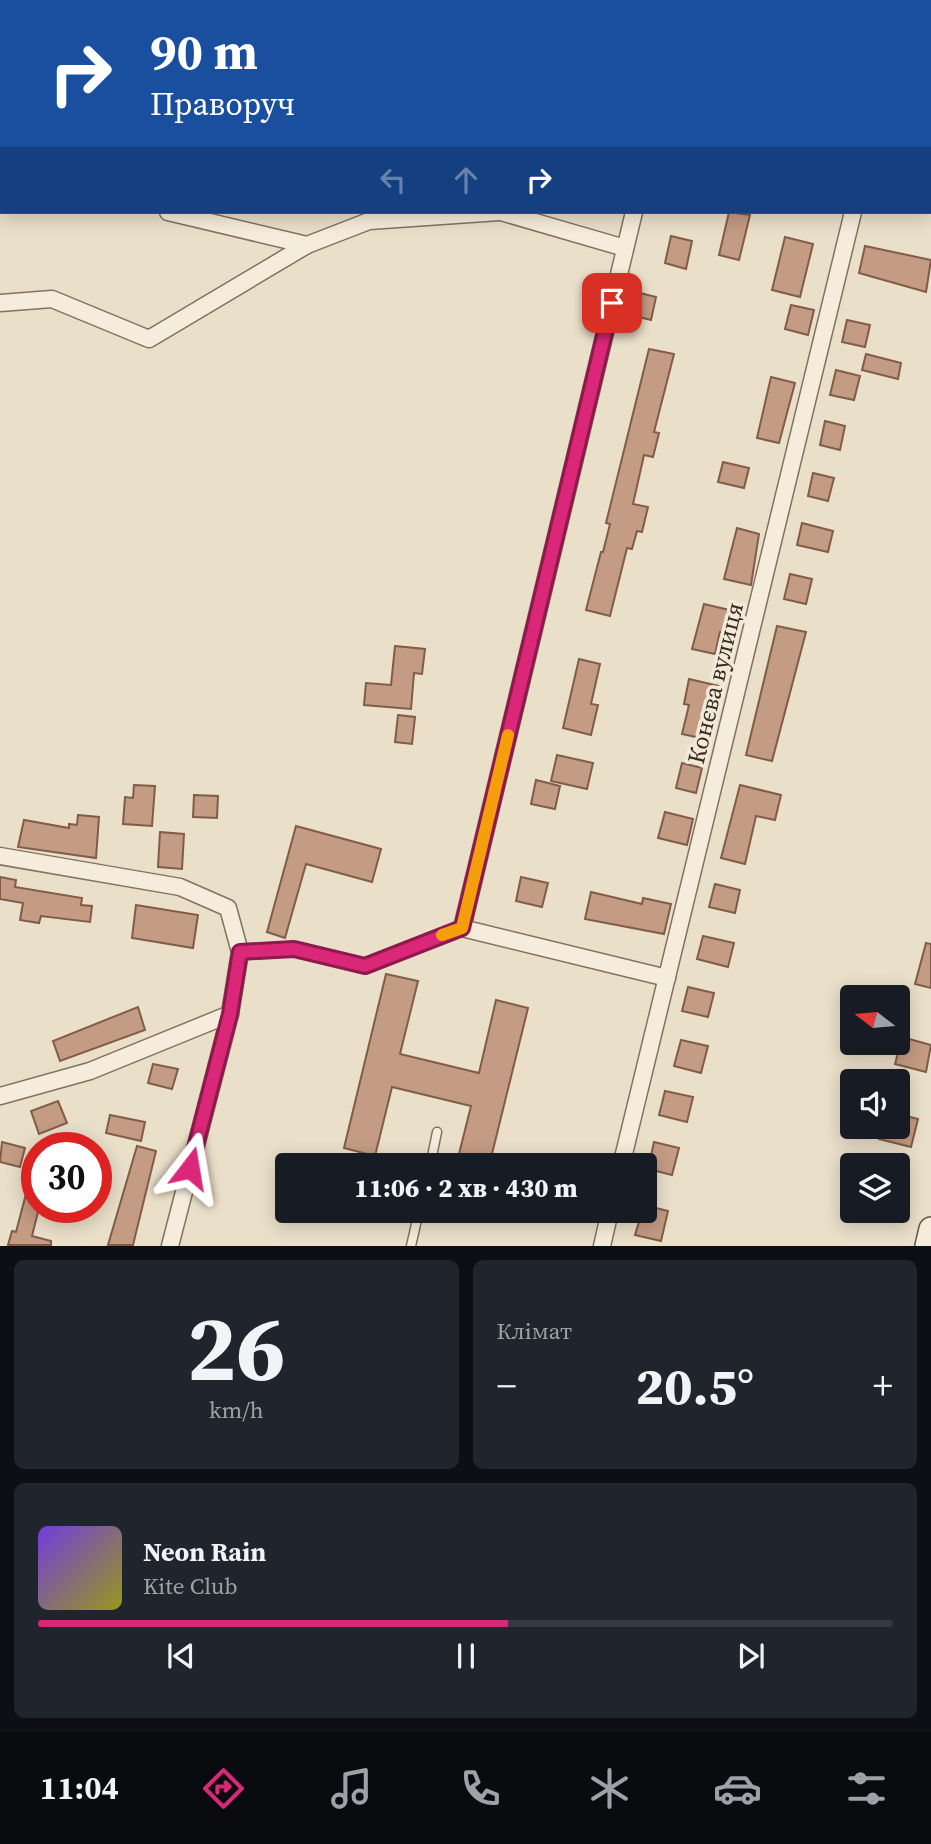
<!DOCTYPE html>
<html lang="uk">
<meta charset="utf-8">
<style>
body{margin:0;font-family:"Source Serif 4",serif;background:#20242c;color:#f1f3f6;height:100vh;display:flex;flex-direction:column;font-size:26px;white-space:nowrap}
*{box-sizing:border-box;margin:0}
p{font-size:23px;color:#9ea1a6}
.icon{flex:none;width:38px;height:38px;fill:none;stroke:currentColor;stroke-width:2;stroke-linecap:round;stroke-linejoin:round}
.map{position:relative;height:1246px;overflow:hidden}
.details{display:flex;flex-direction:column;gap:14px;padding:14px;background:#0d0f14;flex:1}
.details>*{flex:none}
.hud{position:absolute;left:0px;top:0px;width:931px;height:214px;box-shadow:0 4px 18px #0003;background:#1a4fa0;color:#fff;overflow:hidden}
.needle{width:46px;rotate:286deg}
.controls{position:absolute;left:840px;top:985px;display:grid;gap:14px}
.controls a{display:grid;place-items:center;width:70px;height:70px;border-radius:7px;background:#171b24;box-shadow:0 4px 18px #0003;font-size:35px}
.speed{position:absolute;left:21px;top:1132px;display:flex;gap:14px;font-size:35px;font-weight:700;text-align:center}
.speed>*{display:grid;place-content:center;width:91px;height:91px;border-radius:50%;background:#171b24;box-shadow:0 4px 18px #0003;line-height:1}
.speed .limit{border:10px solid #d22;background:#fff;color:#111}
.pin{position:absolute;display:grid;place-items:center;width:60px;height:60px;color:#fff;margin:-30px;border-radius:14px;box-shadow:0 4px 10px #0006}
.me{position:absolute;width:77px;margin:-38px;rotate:14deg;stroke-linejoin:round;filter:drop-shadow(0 0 5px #0008)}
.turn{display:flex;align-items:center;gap:24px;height:147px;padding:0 35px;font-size:32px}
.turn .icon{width:91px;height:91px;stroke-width:2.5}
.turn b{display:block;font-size:49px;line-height:60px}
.lanes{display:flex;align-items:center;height:66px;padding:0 35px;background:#0003;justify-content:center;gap:35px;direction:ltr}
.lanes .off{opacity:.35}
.big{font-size:52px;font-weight:800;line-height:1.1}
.details .card{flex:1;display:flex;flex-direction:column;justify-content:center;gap:10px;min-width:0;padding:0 24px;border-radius:10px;background:#20242c}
.details .dial{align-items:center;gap:0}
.dial b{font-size:91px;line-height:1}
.song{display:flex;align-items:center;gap:21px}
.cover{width:84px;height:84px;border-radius:10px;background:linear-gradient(135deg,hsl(260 70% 55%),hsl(60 70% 35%))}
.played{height:7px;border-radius:4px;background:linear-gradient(90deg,#db2777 55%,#363941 55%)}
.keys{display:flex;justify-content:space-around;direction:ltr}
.heat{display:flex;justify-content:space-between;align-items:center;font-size:38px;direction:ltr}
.details .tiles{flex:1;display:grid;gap:14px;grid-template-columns:1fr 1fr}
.card:last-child{grid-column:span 2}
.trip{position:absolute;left:275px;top:1153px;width:382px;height:70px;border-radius:7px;background:#171b24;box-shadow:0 4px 18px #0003;font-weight:800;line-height:70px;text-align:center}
.menu{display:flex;height:112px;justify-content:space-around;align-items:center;background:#090b0e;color:#9ea1a6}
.menu .icon{width:49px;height:49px}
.menu .active{color:#db2777}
.menu b{font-size:32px;color:#f1f3f6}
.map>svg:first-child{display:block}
.green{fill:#c4c79e}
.building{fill:#c49b83;stroke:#815c48;stroke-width:2}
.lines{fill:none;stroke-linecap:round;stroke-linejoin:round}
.service-casing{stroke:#84715f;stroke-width:11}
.minor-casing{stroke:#84715f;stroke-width:19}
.tertiary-casing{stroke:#84715f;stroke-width:23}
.secondary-casing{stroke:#665342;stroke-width:26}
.service{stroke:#f6ecdb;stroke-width:8}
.minor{stroke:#f6ecdb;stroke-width:16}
.tertiary{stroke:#f6ecdb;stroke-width:19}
.secondary{stroke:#f6ecdb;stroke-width:23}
.route-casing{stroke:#8e194d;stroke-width:18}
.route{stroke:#db2777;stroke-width:12}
.slow{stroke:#f59e0b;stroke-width:12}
.labels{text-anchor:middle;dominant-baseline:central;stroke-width:7;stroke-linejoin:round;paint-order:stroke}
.street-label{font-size:24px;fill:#372b21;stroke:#f2e9d8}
</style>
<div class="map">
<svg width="931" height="1246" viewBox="0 0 931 1246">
<rect width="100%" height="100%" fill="#eadfc9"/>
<!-- green -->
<path class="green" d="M 894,0 L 931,0 L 931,74 L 929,2 Z"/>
<!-- building -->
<g class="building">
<path d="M 729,212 L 750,215 L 739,260 L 719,255 Z"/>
<path d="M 671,236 L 692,241 L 686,269 L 665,263 Z"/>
<path d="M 785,237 L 813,244 L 800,297 L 772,290 Z"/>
<path d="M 865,246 L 931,260 L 926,292 L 859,273 Z"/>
<path d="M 636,292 L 656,297 L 651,320 L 631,315 Z"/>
<path d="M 791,305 L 814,310 L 808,335 L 785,329 Z"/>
<path d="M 847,320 L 870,325 L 865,347 L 842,342 Z"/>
<path d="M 649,349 L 674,354 L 654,432 L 659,433 L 653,457 L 644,455 L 633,504 L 648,507 L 642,532 L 637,531 L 632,549 L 627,548 L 610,616 L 586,610 L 601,552 L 603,552 L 610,524 L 606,523 Z"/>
<path d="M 866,354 L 901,363 L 898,379 L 862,370 Z"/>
<path d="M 836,370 L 860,376 L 854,400 L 830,395 Z"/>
<path d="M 771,377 L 795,383 L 779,443 L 757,438 Z"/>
<path d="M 825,421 L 845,426 L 840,450 L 820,445 Z"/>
<path d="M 723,462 L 749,468 L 744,488 L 718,482 Z"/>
<path d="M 813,473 L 834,478 L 828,501 L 808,496 Z"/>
<path d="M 802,523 L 833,531 L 828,552 L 797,545 Z"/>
<path d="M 737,528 L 759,534 L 751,585 L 724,579 Z"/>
<path d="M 790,574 L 812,579 L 806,604 L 784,599 Z"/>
<path d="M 704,604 L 738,612 L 733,635 L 720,632 L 715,654 L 692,649 Z"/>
<path d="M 777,626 L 806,632 L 772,761 L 746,755 Z"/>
<path d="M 395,646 L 425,649 L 422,674 L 414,673 L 411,709 L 364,705 L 366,683 L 391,685 Z"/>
<path d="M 579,659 L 600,664 L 591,704 L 598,705 L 591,735 L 563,728 Z"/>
<path d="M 689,679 L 719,686 L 705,739 L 682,734 L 689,705 L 684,704 Z"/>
<path d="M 398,715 L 415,717 L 412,744 L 395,742 Z"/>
<path d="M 557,755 L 593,763 L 587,789 L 551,781 Z"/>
<path d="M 682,763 L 702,768 L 696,793 L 676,788 Z"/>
<path d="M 536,780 L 560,786 L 555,809 L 531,804 Z"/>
<path d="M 134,785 L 155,786 L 152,826 L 123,824 L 125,797 L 133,798 Z"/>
<path d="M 740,785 L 781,795 L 775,820 L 756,816 L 745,864 L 721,858 Z"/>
<path d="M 194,795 L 218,796 L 217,818 L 193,817 Z"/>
<path d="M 665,812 L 693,819 L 687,845 L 658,838 Z"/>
<path d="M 78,815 L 99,817 L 96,858 L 18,847 L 24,820 L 69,828 L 69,824 L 77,825 Z"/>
<path d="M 296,826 L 381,849 L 372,882 L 306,864 L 285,938 L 267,932 Z"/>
<path d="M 160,832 L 184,834 L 182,869 L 158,867 Z"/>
<path d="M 0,877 L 16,880 L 15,887 L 82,898 L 81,905 L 92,906 L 90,922 L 41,916 L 39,923 L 20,920 L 23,903 L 0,899 Z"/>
<path d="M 521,877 L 548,883 L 542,907 L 516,901 Z"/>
<path d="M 715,884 L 740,890 L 735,913 L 709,907 Z"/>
<path d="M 591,892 L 642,904 L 643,898 L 671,904 L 664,934 L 585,919 Z"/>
<path d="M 136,905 L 198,915 L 193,948 L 132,938 Z"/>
<path d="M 703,936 L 734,943 L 728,967 L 697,959 Z"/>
<path d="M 926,943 L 931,944 L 931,988 L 915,984 Z"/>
<path d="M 386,974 L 418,981 L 400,1054 L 479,1073 L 496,1000 L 528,1008 L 489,1166 L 456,1166 L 471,1106 L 392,1087 L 375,1156 L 344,1148 Z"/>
<path d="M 688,987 L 714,993 L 708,1017 L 682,1011 Z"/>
<path d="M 138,1007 L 145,1030 L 60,1061 L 53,1041 Z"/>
<path d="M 902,1037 L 931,1045 L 926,1072 L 895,1064 Z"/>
<path d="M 681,1040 L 708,1046 L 701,1073 L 674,1066 Z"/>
<path d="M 153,1064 L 178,1069 L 172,1089 L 148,1083 Z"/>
<path d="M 665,1091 L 693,1097 L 687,1122 L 659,1115 Z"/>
<path d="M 58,1101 L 67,1123 L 39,1134 L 31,1111 Z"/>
<path d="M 898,1114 L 918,1119 L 911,1147 L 879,1139 L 882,1127 L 898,1127 Z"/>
<path d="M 110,1115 L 145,1122 L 141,1141 L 106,1133 Z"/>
<path d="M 2,1142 L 25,1148 L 20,1167 L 0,1162 Z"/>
<path d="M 654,1142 L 679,1148 L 672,1175 L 648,1169 Z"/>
<path d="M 137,1146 L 156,1151 L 133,1245 L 108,1245 Z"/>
<path d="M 32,1171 L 37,1172 L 37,1208 L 39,1208 L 32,1236 L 51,1241 L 51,1245 L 8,1245 L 12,1231 L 16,1232 Z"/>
<path d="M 644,1205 L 668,1211 L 661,1241 L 635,1235 Z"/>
</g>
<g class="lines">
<defs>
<g id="service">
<path d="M 240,952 L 294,949 L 365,966 L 462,928"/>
<path d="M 430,1166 L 437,1132"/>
<path d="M 411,1246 L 419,1211"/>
</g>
<g id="minor">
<path d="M 119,0 L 126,2"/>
<path d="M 0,153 L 2,154"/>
<path d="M 929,174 L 931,174"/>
<path d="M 168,212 L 307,245 L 369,221 L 499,212"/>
<path d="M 501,212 L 625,248"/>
<path d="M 634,212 L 462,928 L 667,978"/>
<path d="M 0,303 L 52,299 L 149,339 L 307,245"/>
<path d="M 0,856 L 180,887 L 228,908 L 240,952 L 230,1014 L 170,1246"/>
<path d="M 0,1096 L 90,1071 L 230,1014"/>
<path d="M 621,1166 L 853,212"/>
<path d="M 602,1246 L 610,1211"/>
</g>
<g id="tertiary">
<path d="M 865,0 L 866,2"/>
<path d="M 929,126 L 931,129"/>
</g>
<path id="secondary" d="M 927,1246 L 931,1229"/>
</defs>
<!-- service casing -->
<use href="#service" class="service-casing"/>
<!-- minor casing -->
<use href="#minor" class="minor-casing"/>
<!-- tertiary casing -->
<use href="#tertiary" class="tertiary-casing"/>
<!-- secondary casing -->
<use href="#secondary" class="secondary-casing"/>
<!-- service -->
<use href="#service" class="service"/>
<!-- minor -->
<use href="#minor" class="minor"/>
<!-- tertiary -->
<use href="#tertiary" class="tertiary"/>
<!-- secondary -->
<use href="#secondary" class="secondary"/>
</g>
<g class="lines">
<defs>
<path id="route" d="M 190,1168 L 230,1014 L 240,952 L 294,949 L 365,966 L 462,928 L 612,303"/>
</defs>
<!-- route casing -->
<use href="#route" class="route-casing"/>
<!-- route -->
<use href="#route" class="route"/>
<!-- slow -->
<path class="slow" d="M 442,935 L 462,928 L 508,735"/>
</g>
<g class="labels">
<!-- street labels -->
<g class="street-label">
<text transform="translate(715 683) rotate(-76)">Конєва вулиця</text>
</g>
</g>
</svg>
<div class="controls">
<a><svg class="needle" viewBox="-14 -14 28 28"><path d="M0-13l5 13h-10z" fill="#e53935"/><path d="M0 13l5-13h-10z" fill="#9ea1a6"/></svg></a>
<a><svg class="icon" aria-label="sound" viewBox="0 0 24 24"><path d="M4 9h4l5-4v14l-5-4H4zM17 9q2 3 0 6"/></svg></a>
<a><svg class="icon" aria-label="layers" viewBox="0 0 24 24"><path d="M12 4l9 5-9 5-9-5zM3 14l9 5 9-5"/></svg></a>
</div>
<div class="speed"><div class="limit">30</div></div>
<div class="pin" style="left:612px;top:303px;background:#d93025"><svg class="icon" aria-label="arrive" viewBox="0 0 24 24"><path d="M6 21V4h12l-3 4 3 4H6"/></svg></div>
<svg class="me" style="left:190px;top:1168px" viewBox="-20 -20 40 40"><path d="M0-17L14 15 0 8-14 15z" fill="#db2777" stroke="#fff" stroke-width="4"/></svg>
<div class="trip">11:06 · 2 хв · 430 m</div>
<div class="hud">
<div class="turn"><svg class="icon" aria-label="right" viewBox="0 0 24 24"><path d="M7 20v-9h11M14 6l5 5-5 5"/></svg><div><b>90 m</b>Праворуч</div></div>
<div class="lanes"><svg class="icon off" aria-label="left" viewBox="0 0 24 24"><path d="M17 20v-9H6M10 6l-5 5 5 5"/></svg><svg class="icon off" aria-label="ahead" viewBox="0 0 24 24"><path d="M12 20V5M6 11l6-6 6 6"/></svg><svg class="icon" aria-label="right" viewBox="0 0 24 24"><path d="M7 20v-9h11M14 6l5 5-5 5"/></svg></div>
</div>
</div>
<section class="details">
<div class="tiles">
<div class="card dial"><b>26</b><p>km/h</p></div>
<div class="card"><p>Клімат</p>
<div class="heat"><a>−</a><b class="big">20.5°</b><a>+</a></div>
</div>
<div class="card">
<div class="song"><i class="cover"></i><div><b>Neon Rain</b><p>Kite Club</p></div></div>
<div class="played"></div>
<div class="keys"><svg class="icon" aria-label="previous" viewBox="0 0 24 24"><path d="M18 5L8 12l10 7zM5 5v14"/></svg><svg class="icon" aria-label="pause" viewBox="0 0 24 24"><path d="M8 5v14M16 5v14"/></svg><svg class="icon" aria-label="next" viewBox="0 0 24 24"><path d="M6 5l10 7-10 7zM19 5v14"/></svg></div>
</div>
</div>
</section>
<nav class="menu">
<b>11:04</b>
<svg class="icon active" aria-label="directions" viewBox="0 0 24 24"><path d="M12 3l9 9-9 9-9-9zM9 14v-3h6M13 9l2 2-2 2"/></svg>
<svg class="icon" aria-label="music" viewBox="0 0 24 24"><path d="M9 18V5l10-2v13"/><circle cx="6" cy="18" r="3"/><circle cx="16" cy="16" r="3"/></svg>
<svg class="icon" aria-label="phone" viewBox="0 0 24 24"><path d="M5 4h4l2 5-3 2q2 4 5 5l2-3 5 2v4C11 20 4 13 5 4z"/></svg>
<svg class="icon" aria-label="climate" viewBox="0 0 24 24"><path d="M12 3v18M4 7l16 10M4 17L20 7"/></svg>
<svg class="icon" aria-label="car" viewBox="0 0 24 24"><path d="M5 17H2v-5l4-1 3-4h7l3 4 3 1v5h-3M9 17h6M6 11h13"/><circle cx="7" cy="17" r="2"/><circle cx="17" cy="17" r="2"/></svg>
<svg class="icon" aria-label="filters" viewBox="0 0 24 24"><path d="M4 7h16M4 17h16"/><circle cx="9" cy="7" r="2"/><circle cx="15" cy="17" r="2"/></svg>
</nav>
